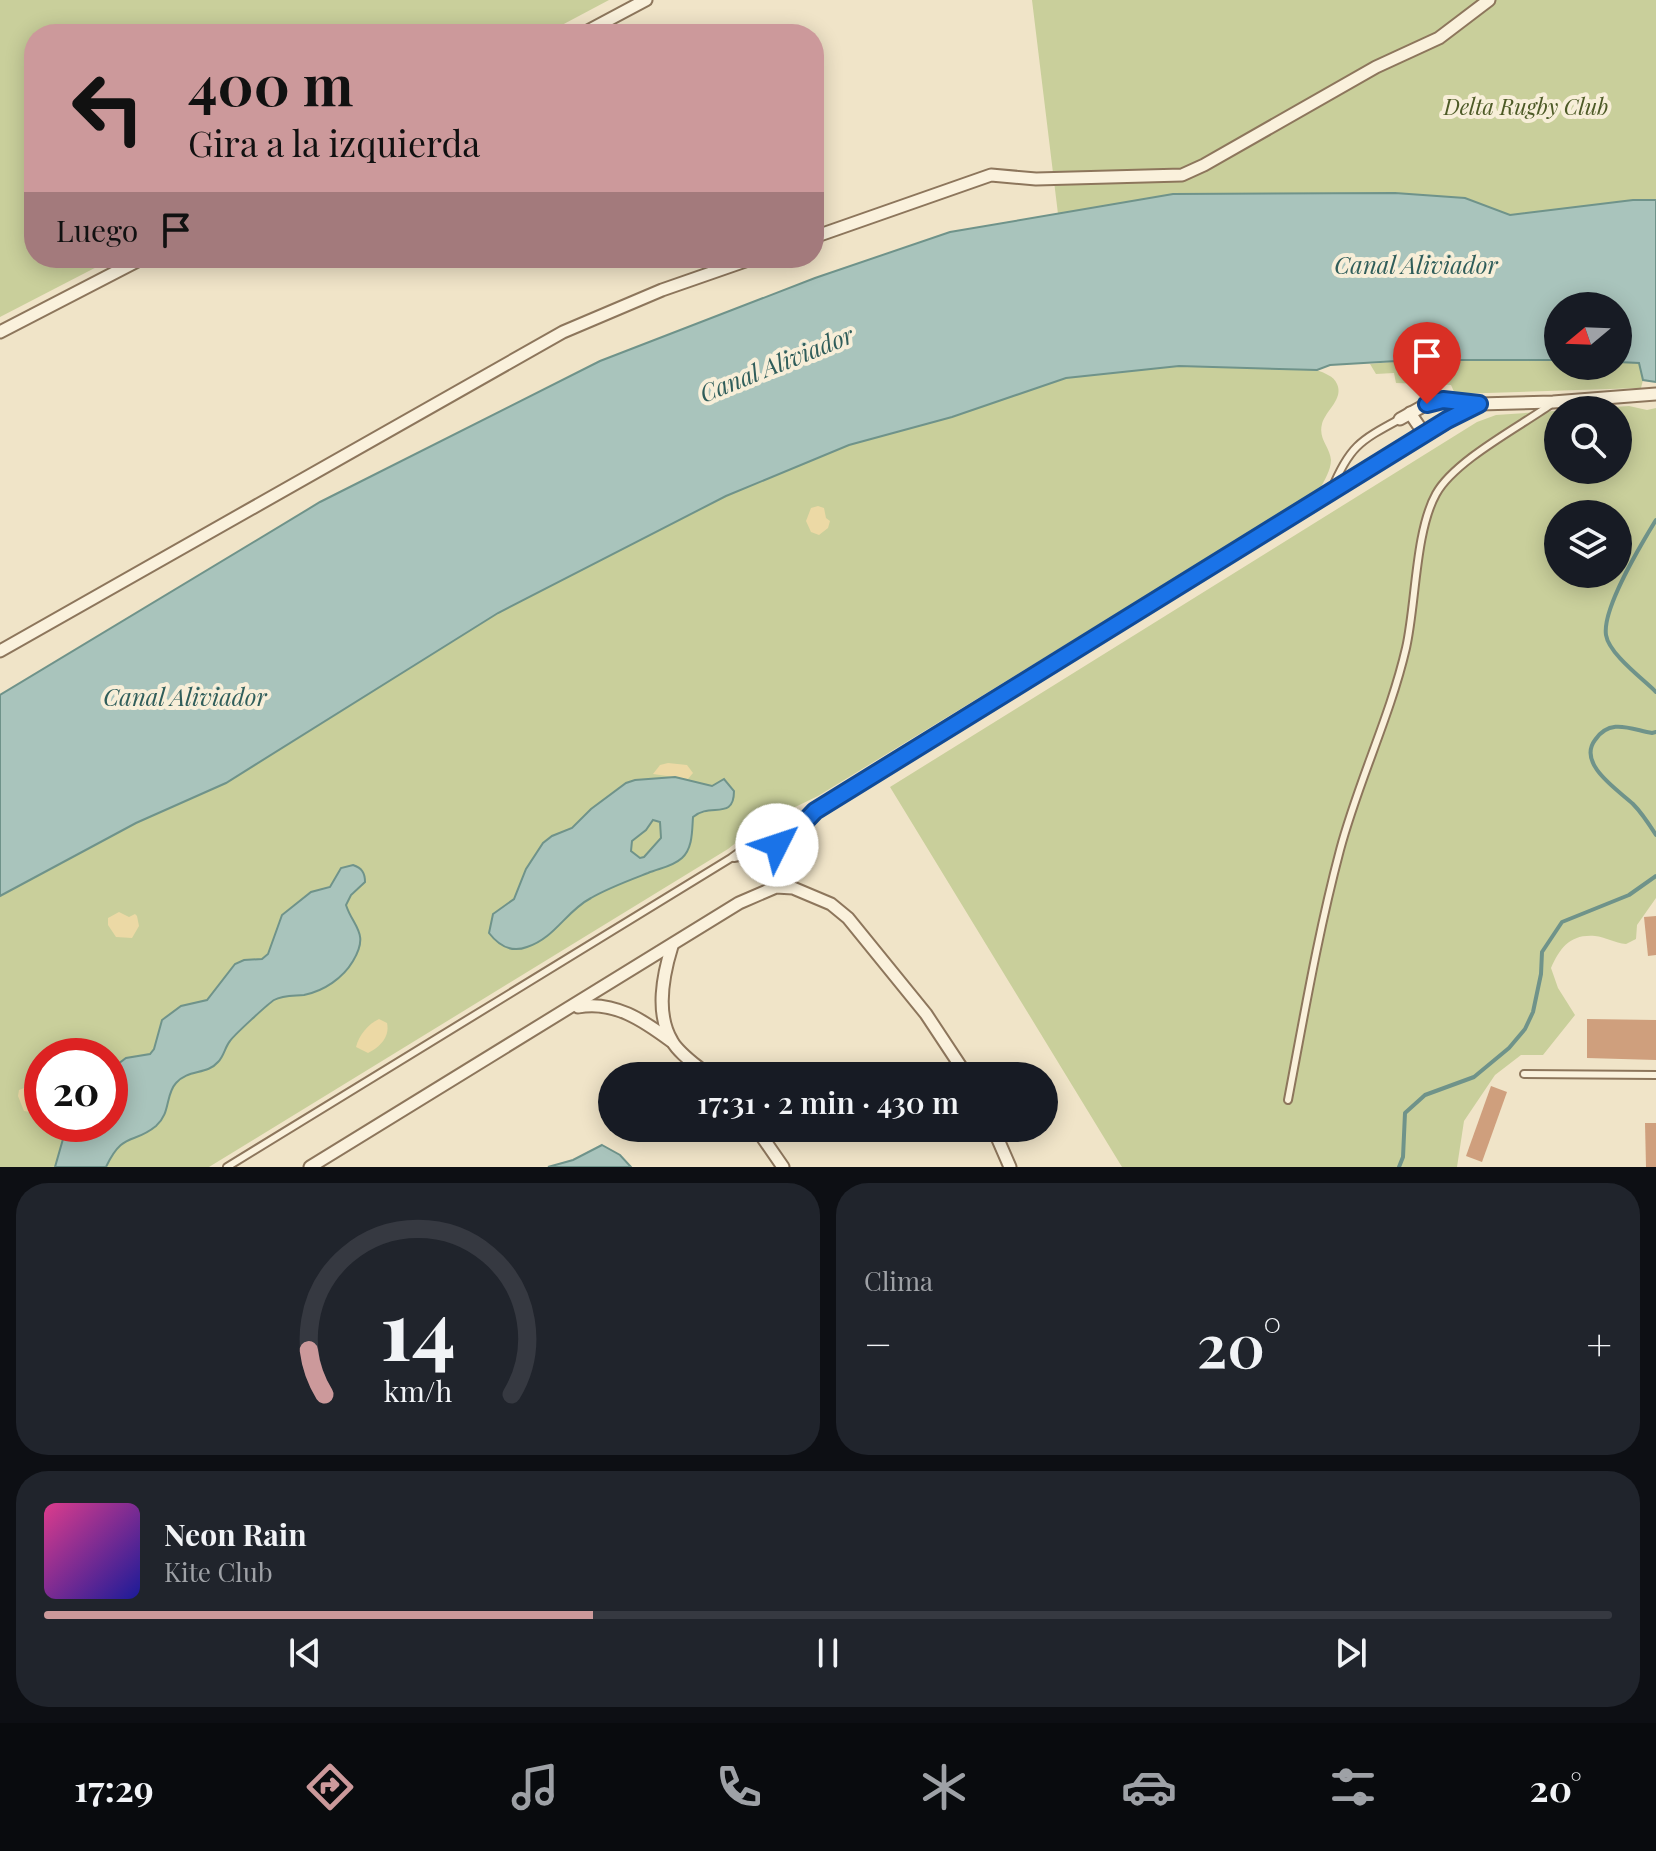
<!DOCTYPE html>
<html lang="es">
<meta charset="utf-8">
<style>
body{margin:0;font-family:"Playfair Display",serif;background:#20242c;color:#f1f3f6;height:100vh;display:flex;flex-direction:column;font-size:30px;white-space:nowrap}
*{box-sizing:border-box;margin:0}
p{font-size:26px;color:#9ea1a6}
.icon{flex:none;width:44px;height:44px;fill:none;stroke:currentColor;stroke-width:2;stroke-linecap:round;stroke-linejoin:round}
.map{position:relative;height:1167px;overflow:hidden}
.panel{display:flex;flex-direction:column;gap:16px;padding:16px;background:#0d0f14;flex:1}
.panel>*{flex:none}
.hud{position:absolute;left:24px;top:24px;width:800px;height:244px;border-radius:32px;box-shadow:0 4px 20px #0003;background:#cc999b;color:#111;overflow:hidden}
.needle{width:52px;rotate:251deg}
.buttons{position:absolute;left:1544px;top:292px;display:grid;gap:16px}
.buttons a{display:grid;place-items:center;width:88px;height:88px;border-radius:50%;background:#171b24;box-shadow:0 4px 20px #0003;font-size:40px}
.speed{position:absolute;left:24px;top:1038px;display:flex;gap:16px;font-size:40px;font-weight:700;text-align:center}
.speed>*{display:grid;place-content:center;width:104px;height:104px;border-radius:50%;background:#171b24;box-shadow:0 4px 20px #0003;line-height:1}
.speed .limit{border:12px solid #d22;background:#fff;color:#111}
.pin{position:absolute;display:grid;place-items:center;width:68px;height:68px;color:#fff;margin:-82px -34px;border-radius:50% 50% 50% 0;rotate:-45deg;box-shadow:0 0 8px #0007}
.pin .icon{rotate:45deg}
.me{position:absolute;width:88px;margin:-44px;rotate:49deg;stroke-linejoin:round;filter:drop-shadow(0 0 6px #0008)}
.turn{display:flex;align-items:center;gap:28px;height:168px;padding:0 32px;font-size:36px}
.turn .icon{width:104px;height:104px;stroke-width:2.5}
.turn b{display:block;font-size:56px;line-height:68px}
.then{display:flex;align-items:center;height:76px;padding:0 32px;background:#0003;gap:16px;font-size:30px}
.big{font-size:60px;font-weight:600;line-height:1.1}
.panel .card{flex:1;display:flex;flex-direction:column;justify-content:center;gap:12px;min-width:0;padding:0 28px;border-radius:32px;background:#20242c}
.panel .dial{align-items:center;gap:0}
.dial svg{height:208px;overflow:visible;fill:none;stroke:#363941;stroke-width:7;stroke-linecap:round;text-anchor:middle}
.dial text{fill:#f1f3f6;stroke:none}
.song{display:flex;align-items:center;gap:24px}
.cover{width:96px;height:96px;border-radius:12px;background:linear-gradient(135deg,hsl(330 70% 55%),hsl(240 70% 35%))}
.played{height:8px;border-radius:4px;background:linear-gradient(90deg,#cc999b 35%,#363941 35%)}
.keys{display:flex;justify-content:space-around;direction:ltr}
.heat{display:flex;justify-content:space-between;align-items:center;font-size:44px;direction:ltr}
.panel .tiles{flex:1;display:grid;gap:16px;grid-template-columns:1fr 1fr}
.card:last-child{grid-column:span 2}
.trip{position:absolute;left:598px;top:1062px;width:460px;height:80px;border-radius:40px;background:#171b24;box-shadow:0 4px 20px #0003;font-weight:600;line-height:80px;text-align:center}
.dock{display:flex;height:128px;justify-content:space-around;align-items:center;background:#090b0e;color:#9ea1a6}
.dock .icon{width:56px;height:56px}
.dock .on{color:#cc999b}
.dock b{font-size:36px;color:#f1f3f6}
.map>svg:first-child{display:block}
.green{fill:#c9cf9b;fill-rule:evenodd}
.sand{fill:#ecd9a5}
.water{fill:#a9c4bc;stroke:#6f938a;stroke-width:2;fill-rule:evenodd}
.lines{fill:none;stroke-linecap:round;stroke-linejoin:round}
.stream{stroke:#6f938a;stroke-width:4}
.building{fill:#cf9f7d}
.lane-casing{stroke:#8d765c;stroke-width:10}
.street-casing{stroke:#8d765c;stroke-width:15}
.lane{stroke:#faf1dc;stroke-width:6}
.street{stroke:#faf1dc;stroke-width:11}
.route-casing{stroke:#114b97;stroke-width:20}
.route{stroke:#1a73e8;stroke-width:14}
.labels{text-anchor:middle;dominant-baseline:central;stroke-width:8;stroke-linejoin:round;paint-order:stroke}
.park-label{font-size:22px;font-style:italic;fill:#4d5a26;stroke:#f7eed8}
.water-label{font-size:24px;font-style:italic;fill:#2f5d5a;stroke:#f7eed8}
</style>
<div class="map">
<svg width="1656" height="1167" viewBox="0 0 1656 1167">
<rect width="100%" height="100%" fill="#f0e4c8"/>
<!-- green -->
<g class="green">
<path d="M 0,0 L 609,0 L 545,34 L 34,34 L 34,258 L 114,258 L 0,317 Z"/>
<path d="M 1032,0 L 1656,0 L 1656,200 L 1633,200 L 1510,215 L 1465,198 L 1395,193 L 1173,194 L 1058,214 Z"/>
<path d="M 1414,360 L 1558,360 L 1558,366 L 1618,366 L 1618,362 L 1639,363 L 1643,380 L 1641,388 L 1455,394 L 1451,385 L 1396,383 L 1394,373 L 1376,374 L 1370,364 Z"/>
<path d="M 1179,366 L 1317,370 C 1324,373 1334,376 1337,384 C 1344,399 1325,411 1322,424 C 1318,439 1330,447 1331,460 C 1331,470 1324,481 1320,489 L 818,796 L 760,824 L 728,849 L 209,1167 L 0,1167 L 0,896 L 136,823 L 226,783 L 498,613 L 726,496 L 849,445 L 952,417 L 1066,378 ZM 42,1056 L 110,1056 L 110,1124 L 42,1124 Z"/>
<path d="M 1629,406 L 1647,410 L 1656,408 L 1656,898 L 1637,925 L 1636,939 L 1626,944 C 1615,943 1605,937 1595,936 C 1570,934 1560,948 1551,968 L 1558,988 L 1575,1015 L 1543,1055 L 1521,1055 L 1495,1075 L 1464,1121 L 1457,1167 L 1122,1167 L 890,787 L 1477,422 L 1496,415 ZM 1558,410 L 1618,410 L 1618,470 L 1558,470 ZM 1558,514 L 1618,514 L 1618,574 L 1558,574 Z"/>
</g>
<!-- sand -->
<g class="sand">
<path d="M 818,506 L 824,508 L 826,518 L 830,521 L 828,528 L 819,535 L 811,532 L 806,521 L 811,508 Z"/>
<path d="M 668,763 L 687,765 L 693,773 L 688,779 L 653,774 L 660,765 Z"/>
<path d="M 119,912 L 129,917 L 135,914 L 137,916 L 139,926 L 132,938 L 116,937 L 108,925 L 108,918 Z"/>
<path d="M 379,1019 L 387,1023 C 390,1037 380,1047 368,1053 L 356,1047 C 359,1035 368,1024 379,1019 Z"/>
<path d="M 37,1083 L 42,1084 L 42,1114 L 24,1111 L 18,1096 L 19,1090 Z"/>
</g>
<!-- water -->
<g class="water">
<path d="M 1395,193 L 1465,198 L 1510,215 L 1633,200 L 1656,200 L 1656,382 L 1643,380 L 1639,363 L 1618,362 L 1618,306 L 1558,306 L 1558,360 L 1414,360 L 1330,365 L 1317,370 L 1179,366 L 1066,378 L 952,417 L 849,445 L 726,496 L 498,613 L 226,783 L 136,823 L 0,896 L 0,695 L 320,502 L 600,361 L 815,278 L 950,232 L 1173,194 Z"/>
<path d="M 675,777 L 712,786 L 724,779 L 734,791 C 734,821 710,802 693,817 C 692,830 693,848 682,858 C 672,867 660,868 648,873 C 630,880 608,888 591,898 C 566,911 555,938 527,947 C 511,953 499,946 489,933 L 493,914 L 514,899 L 526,869 L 543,843 L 552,836 L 572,828 L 591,809 L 626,783 L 635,780 ZM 653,820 L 660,822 L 661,838 L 644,857 L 640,858 L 631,851 L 632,841 L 646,830 Z"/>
<path d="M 353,865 C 362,868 365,873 365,882 L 351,895 L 346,905 C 353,927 370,933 353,961 C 343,978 324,991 304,995 C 294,996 283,995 274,1000 C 269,1003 234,1035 230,1041 C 225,1047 224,1056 218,1062 C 207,1075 188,1069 176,1083 C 165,1095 171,1113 156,1126 C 133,1145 123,1131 106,1167 L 55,1167 L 65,1132 L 72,1124 L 110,1124 L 110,1070 L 126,1058 L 150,1054 L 154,1049 L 162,1020 L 181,1006 L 207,1000 L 235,964 L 244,960 L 262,959 L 268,954 L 282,915 L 311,892 L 330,887 L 341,868 Z"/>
<path d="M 602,1145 L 620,1155 L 631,1167 L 548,1167 L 573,1160 Z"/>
</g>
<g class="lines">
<!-- stream -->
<g class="stream">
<path d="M 1656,520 C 1642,543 1602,608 1606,635 C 1609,654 1643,679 1656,692"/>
<path d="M 1656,732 L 1652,733 C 1630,729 1610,718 1595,740 C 1577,764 1618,790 1633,804 C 1642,813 1649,824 1656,835"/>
<path d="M 1399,1167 L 1403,1157 L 1405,1113 L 1425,1095 L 1474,1077 L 1509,1048 L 1525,1029 L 1533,1012 L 1541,974 L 1542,952 L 1562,922 L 1629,895 L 1656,876"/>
</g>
</g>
<!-- building -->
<g class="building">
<path d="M 1656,916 L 1656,955 L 1648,956 L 1644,917 Z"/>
<path d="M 1587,1019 L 1656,1020 L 1656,1060 L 1587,1058 Z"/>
<path d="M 1491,1086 L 1507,1092 L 1482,1162 L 1466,1156 Z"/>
<path d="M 1645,1123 L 1656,1123 L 1656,1167 L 1646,1167 Z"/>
</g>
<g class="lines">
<defs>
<g id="lane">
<path d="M 1331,491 C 1349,447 1359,441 1400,419"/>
<path d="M 734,858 C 768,852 789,839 812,814"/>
<path d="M 1524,1074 L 1656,1075"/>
<path d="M 1288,1100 C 1304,1016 1318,933 1340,850 C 1358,782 1390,717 1406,648 C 1416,604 1415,532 1436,494 C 1454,461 1519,427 1550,405"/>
<path d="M 227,1167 L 731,858 L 771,829 L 815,811 L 1414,442"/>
</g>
<g id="street">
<path d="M 582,34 L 646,0"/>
<path d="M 814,237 L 991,175 L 1036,179 L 1182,175 L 1204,165 L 1376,67 L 1439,38 L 1489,0"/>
<path d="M 0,332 L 143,258"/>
<path d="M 1410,413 L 1425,435"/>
<path d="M 1400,419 L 1427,404 L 1443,400 L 1479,404 L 1553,402 L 1656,394"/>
<path d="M 1414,442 L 1478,404"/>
<path d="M 0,651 L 563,332 L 662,290 L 754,258"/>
<path d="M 672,946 C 663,975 655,1013 672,1041 C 679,1054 698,1066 709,1076"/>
<path d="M 578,1007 C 614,1000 644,1021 671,1041"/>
<path d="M 756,1128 L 783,1167"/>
<path d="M 993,1128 L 1010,1167"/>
<path d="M 310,1167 L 739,903 L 776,887 L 793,888 L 831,904 L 848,918 L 926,1014 L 967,1076"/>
</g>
</defs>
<!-- lane casing -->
<use href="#lane" class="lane-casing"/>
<!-- street casing -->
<use href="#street" class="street-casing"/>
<!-- lane -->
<use href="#lane" class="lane"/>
<!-- street -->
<use href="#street" class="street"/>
</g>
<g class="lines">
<defs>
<path id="route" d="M 777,845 L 795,832 L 815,811 L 1447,420 L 1479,404 L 1443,400 L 1427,404"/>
</defs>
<!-- route casing -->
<use href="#route" class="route-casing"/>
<!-- route -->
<use href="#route" class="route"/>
</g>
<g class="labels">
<!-- park labels -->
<g class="park-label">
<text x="1526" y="106">Delta Rugby Club</text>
</g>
<!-- water labels -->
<g class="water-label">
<text x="1416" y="264">Canal Aliviador</text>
<text transform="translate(776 363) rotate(-22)">Canal Aliviador</text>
<text x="185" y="696">Canal Aliviador</text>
</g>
</g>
</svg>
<div class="buttons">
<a><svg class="needle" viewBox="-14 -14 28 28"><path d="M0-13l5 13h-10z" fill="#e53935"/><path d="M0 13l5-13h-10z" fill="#9ea1a6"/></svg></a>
<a><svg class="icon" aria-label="search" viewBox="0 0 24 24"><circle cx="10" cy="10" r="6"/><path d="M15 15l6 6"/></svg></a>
<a><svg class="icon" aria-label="layers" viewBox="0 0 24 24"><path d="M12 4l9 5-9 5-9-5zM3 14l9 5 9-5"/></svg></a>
</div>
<div class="speed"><div class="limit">20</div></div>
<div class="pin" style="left:1427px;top:404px;background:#d93025"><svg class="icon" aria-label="arrive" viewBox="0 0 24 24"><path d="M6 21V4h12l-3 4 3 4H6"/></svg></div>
<svg class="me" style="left:777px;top:845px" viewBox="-20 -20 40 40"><circle r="19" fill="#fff"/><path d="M0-13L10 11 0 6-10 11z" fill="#1a73e8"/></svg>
<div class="trip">17:31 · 2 min · 430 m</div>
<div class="hud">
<div class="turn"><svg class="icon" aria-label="left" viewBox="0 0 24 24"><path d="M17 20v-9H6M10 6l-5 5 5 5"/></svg><div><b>400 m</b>Gira a la izquierda</div></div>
<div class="then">Luego<svg class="icon" aria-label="arrive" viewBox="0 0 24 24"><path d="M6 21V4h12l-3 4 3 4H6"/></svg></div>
</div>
</div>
<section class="panel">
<div class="tiles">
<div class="card dial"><svg viewBox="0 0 100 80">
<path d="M14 69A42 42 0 1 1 86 69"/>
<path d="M14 69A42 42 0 0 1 8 52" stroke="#cc999b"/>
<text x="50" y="56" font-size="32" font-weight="700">14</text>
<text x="50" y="72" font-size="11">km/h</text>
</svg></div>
<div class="card"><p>Clima</p>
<div class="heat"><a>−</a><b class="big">20°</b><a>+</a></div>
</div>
<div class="card">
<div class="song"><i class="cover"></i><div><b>Neon Rain</b><p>Kite Club</p></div></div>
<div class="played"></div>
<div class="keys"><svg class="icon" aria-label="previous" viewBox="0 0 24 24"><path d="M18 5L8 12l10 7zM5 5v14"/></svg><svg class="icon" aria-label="pause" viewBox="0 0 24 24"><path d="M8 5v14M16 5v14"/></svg><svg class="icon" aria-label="next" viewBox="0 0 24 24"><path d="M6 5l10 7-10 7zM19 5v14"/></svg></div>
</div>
</div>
</section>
<nav class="dock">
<b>17:29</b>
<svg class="icon on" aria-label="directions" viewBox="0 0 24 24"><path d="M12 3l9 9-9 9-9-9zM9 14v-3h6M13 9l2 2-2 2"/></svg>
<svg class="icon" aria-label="music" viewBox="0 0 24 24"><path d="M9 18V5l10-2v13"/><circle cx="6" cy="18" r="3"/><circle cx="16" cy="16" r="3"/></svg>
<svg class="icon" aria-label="phone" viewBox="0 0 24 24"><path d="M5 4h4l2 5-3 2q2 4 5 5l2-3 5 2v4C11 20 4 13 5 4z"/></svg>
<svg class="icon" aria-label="climate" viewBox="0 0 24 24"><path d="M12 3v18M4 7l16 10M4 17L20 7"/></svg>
<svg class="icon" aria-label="car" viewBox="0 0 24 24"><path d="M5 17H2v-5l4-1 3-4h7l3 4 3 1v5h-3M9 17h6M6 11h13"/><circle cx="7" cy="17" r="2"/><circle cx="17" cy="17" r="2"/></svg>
<svg class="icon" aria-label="filters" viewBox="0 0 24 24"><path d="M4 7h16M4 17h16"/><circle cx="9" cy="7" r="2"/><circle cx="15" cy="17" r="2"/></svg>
<b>20°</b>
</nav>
